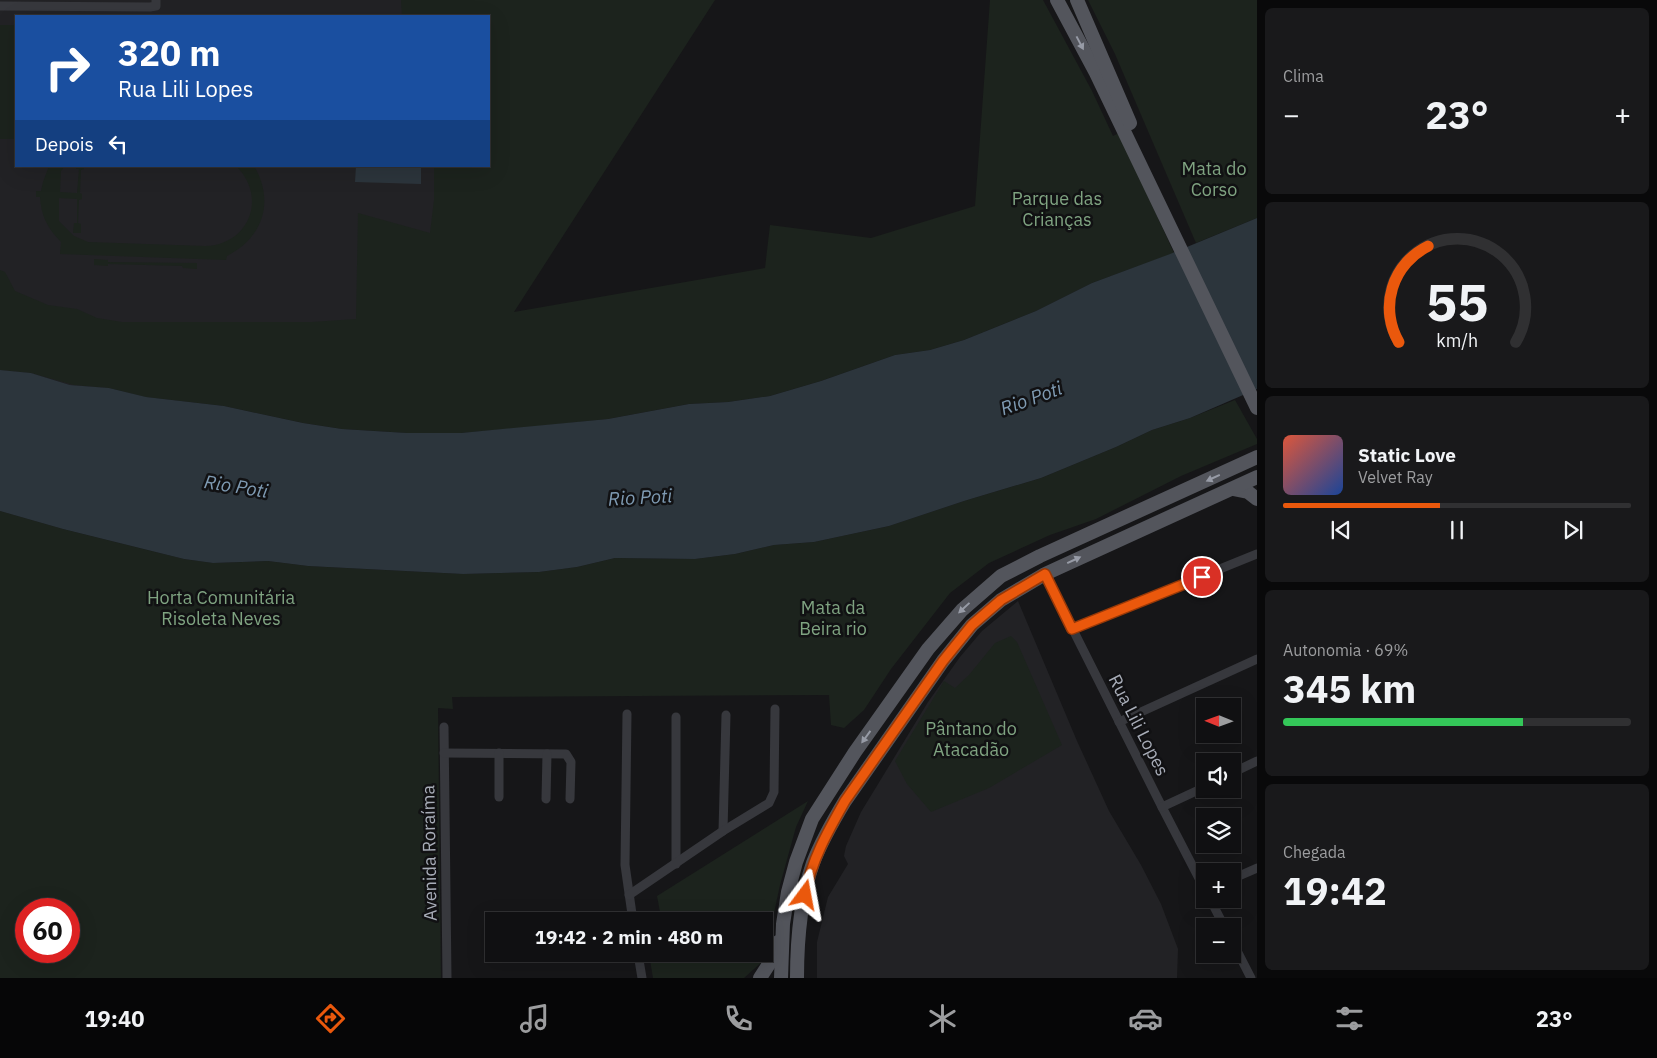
<!DOCTYPE html>
<html lang="pt">
<meta charset="utf-8">
<style>
body{margin:0;font-family:"IBM Plex Sans",sans-serif;background:#19191b;color:#f1f3f6;height:100vh;display:flex;flex-direction:column;font-size:19px;white-space:nowrap}
*{box-sizing:border-box;margin:0}
p{font-size:16px;color:#9c9d9f}
.icon{flex:none;width:28px;height:28px;fill:none;stroke:currentColor;stroke-width:2;stroke-linecap:round;stroke-linejoin:round}
.map{position:relative;flex:1;overflow:hidden}
.details{display:flex;flex-direction:column;gap:8px;padding:8px;background:#09090a;width:400px}
.details>*{flex:none}
.guide{position:absolute;left:15px;top:15px;width:475px;height:152px;border-radius:0px;box-shadow:0 5px 20px #0002,0 0 0 1px #303032;background:#1a4fa0;color:#fff;overflow:hidden}
.needle{width:32px;rotate:271deg}
.controls{position:absolute;left:1196px;top:698px;display:grid;gap:10px}
.controls a{display:grid;place-items:center;width:45px;height:45px;border-radius:0px;background:#101012;box-shadow:0 5px 20px #0002,0 0 0 1px #303032;font-size:25px}
.speed{position:absolute;left:15px;top:898px;display:flex;gap:10px;font-size:25px;font-weight:700;text-align:center}
.speed>*{display:grid;place-content:center;width:65px;height:65px;border-radius:50%;background:#101012;box-shadow:0 5px 20px #0002,0 0 0 1px #303032;line-height:1}
.speed .limit{border:8px solid #d22;background:#fff;color:#111}
.pin{position:absolute;display:grid;place-items:center;width:42px;height:42px;color:#fff;margin:-21px;border:2px solid #fff;border-radius:50%;box-shadow:0 1px 5px #0007}
.me{position:absolute;width:55px;margin:-28px;rotate:13deg;stroke-linejoin:round;filter:drop-shadow(0 0 4px #0008)}
.turn{display:flex;align-items:center;gap:18px;height:105px;padding:0 20px;font-size:22px}
.turn .icon{width:65px;height:65px;stroke-width:2.5}
.turn b{display:block;font-size:35px;line-height:42px}
.then{display:flex;align-items:center;height:48px;padding:0 20px;background:#0003;gap:10px;font-size:19px}
.big{font-size:38px;font-weight:700;line-height:1.1}
.details .tile{flex:1;display:flex;flex-direction:column;justify-content:center;gap:8px;min-width:0;padding:0 18px;border-radius:8px;background:#19191b}
.details .dial{align-items:center;gap:0}
.dial svg{height:130px;overflow:visible;fill:none;stroke:#303032;stroke-width:7;stroke-linecap:round;text-anchor:middle}
.dial text{fill:#f1f3f6;stroke:none}
.song{display:flex;align-items:center;gap:15px}
.cover{width:60px;height:60px;border-radius:8px;background:linear-gradient(135deg,hsl(10 70% 55%),hsl(220 70% 35%))}
.played{height:5px;border-radius:2px;background:linear-gradient(90deg,#ea580c 45%,#303032 45%)}
.keys{display:flex;justify-content:space-around;direction:ltr}
.heat{display:flex;justify-content:space-between;align-items:center;font-size:28px;direction:ltr}
.charge{height:8px;border-radius:4px;background:linear-gradient(90deg,#34c759 69%,#303032 0)}
.trip{position:absolute;left:485px;top:912px;width:288px;height:50px;border-radius:0px;background:#101012;box-shadow:0 5px 20px #0002,0 0 0 1px #303032;font-weight:700;line-height:50px;text-align:center}
.tabs{display:flex;height:80px;justify-content:space-around;align-items:center;background:#060607;color:#9c9d9f}
.tabs .icon{width:35px;height:35px}
.tabs .active{color:#ea580c}
.tabs b{font-size:22px;color:#f1f3f6}
main{display:flex;flex:1;min-height:0}
.map>svg:first-child{display:block}
.built{fill:#222225;fill-rule:evenodd}
.green{fill:#1c231d;fill-rule:evenodd}
.water{fill:#2c353c}
.lines{fill:none;stroke-linecap:round;stroke-linejoin:round}
.minor{stroke:#37383d;stroke-width:9}
.primary{stroke:#53555c;stroke-width:14}
.oneway{fill:#979ba6}
.route-casing{stroke:#983908;stroke-width:12}
.route{stroke:#ea580c;stroke-width:9}
.labels{text-anchor:middle;dominant-baseline:central;stroke-width:5;stroke-linejoin:round;paint-order:stroke}
.park-label{font-size:18px;fill:#7fa381;stroke:#111113}
.street-label{font-size:18px;fill:#a8adb8;stroke:#111113}
.water-label{font-size:19px;font-style:italic;fill:#7f9bb3;stroke:#111113}
</style>
<main>
<div class="map">
<svg width="1257" height="978" viewBox="0 0 1257 978">
<rect width="100%" height="100%" fill="#161618"/>
<!-- built -->
<g class="built">
<path d="M 0,0 L 700,0 L 407,433 L 109,388 L 70,385 L 31,373 L 0,370 ZM 16,16 L 489,16 L 489,166 L 16,166 Z"/>
<path d="M 1018,601 L 1077,741 L 1109,811 L 1141,865 L 1161,904 L 1178,949 L 1177,978 L 817,978 L 817,942 L 828,897 L 848,864 L 844,856 L 846,846 L 861,812 L 928,702 L 960,657 L 982,631 Z"/>
</g>
<!-- green -->
<g class="green">
<path d="M 401,0 L 715,0 L 514,312 L 765,268 L 770,225 L 871,238 L 975,206 L 990,0 L 1043,0 L 1092,91 L 1113,136 L 1119,133 L 1174,253 L 1092,283 L 1036,311 L 964,340 L 930,350 L 895,355 L 821,381 L 770,396 L 728,402 L 689,404 L 608,419 L 530,427 L 461,433 L 407,433 L 342,429 L 303,423 L 224,406 L 145,397 L 109,388 L 74,385 L 31,373 L 0,370 L 0,270 L 5,272 L 15,291 L 48,305 L 77,309 L 97,318 L 122,322 L 312,322 L 356,319 L 358,213 L 430,233 L 434,200 L 434,166 L 489,166 L 489,16 L 402,16 Z"/>
<path d="M 1088,0 L 1257,0 L 1257,218 L 1196,243 L 1115,54 Z"/>
<rect x="0" y="25" width="16" height="114"/>
<path d="M 49,166 L 65,166 L 61,171 L 60,192 L 77,193 L 79,169 L 76,169 L 76,166 L 84,166 L 84,169 L 81,170 L 80,193 L 82,194 L 82,199 L 79,200 L 78,223 L 81,224 L 81,233 L 73,233 L 74,223 L 77,223 L 77,199 L 59,198 L 59,221 L 74,236 L 88,242 L 205,246 C 249,245 268,197 236,166 L 254,166 C 275,201 263,238 227,256 L 226,260 L 60,254 L 61,242 C 48,229 41,216 40,197 L 36,197 L 36,191 L 41,191 L 43,182 Z"/>
<path d="M 94,259 L 108,260 L 108,262 L 197,263 L 197,269 L 183,268 L 182,266 L 108,264 L 108,266 L 94,265 Z"/>
<path d="M 1235,400 L 1257,439 L 1257,444 L 1181,476 L 1096,519 L 1050,535 L 989,563 L 950,593 L 891,669 L 864,710 L 844,728 L 831,725 L 829,695 L 452,697 L 453,709 L 438,708 L 441,978 L 0,978 L 0,511 L 63,529 L 184,559 L 213,563 L 268,561 L 308,566 L 463,574 L 539,572 L 577,567 L 615,558 L 695,559 L 735,554 L 774,545 L 814,542 L 889,526 L 964,501 L 1041,478 L 1116,447 L 1152,430 L 1190,418 ZM 26,909 L 69,909 L 69,951 L 26,951 Z"/>
<path d="M 1011,636 L 1017,642 L 1062,745 L 989,788 L 931,812 L 907,784 L 895,761 L 944,681 L 955,688 L 969,675 L 995,643 Z"/>
<path d="M 808,801 L 796,827 L 780,885 L 764,960 L 744,978 L 653,978 L 649,954 L 764,954 L 764,921 L 655,921 L 660,912 L 657,896 Z"/>
</g>
<!-- water -->
<g class="water">
<path d="M 356,166 L 421,166 L 421,184 L 355,182 Z"/>
<path d="M 1257,218 L 1257,389 L 1190,418 L 1152,430 L 1116,447 L 1041,478 L 964,501 L 889,526 L 814,542 L 774,545 L 735,554 L 695,559 L 615,558 L 577,567 L 539,572 L 463,574 L 308,566 L 268,561 L 213,563 L 184,559 L 63,529 L 0,511 L 0,370 L 31,373 L 70,385 L 109,388 L 146,397 L 224,406 L 303,423 L 342,429 L 407,433 L 461,433 L 608,419 L 689,404 L 728,402 L 770,396 L 821,381 L 895,355 L 930,350 L 964,340 L 1036,311 L 1092,283 L 1170,254 Z"/>
</g>
<g class="lines">
<!-- minor -->
<g class="minor">
<path d="M 0,6 L 150,7 L 156,6 L 156,0"/>
<path d="M 1045,574 L 1162,807 L 1205,890"/>
<path d="M 1072,629 L 1257,554"/>
<path d="M 627,714 L 625,865 L 633,921"/>
<path d="M 1119,722 L 1257,659"/>
<path d="M 444,727 L 447,978"/>
<path d="M 444,753 L 566,754 L 571,762 L 570,799"/>
<path d="M 1232,773 L 1257,761"/>
<path d="M 499,797 L 499,753"/>
<path d="M 546,799 L 547,754"/>
<path d="M 1162,807 L 1205,787"/>
<path d="M 723,831 L 726,715"/>
<path d="M 676,864 L 676,717"/>
<path d="M 1232,879 L 1257,868"/>
<path d="M 629,895 L 723,831 L 769,803 L 774,792 L 775,709"/>
<path d="M 1210,899 L 1224,926"/>
<path d="M 1232,941 L 1251,978"/>
<path d="M 638,954 L 642,978"/>
</g>
<!-- primary -->
<g class="primary">
<path d="M 1057,0 L 1096,73 L 1257,408"/>
<path d="M 1077,0 L 1130,123"/>
<path d="M 1233,489 L 1248,492 L 1257,499"/>
<path d="M 760,978 L 769,964 L 778,942"/>
<path d="M 781,978 L 783,924 L 788,892 L 796,862 L 812,819 L 855,752 L 928,649 L 962,610 L 1001,576 L 1040,556 L 1257,457"/>
<path d="M 797,978 C 797,940 800,900 813,863 C 821,842 833,821 845,801 L 943,661 L 972,625 L 1001,600 L 1045,574 L 1257,477"/>
</g>
</g>
<!-- one-way arrows -->
<defs><path id="oneway-solid" d="M-6-.8H1V-3.2L6.5 0L1 3.2V.8H-6Z" transform="scale(1.25)"/></defs>
<g class="oneway">
<use href="#oneway-solid" transform="translate(1080 43) rotate(62)"/>
<use href="#oneway-solid" transform="translate(1213 478) rotate(155)"/>
<use href="#oneway-solid" transform="translate(1074 560) rotate(-25)"/>
<use href="#oneway-solid" transform="translate(964 608) rotate(137)"/>
<use href="#oneway-solid" transform="translate(866 737) rotate(126)"/>
</g>
<g class="lines">
<defs>
<path id="route" d="M 805,895 C 811,861 828,831 845,801 L 943,661 L 972,625 L 1001,600 L 1045,574 L 1072,629 L 1202,577"/>
</defs>
<!-- route casing -->
<use href="#route" class="route-casing"/>
<!-- route -->
<use href="#route" class="route"/>
</g>
<g class="labels">
<!-- park labels -->
<g class="park-label">
<text x="1214" y="168">Mata do<tspan x="1214" dy="21">Corso</tspan></text>
<text x="1057" y="198">Parque das<tspan x="1057" dy="21">Crianças</tspan></text>
<text x="221" y="597">Horta Comunitária<tspan x="221" dy="21">Risoleta Neves</tspan></text>
<text x="833" y="607">Mata da<tspan x="833" dy="21">Beira rio</tspan></text>
<text x="971" y="728">Pântano do<tspan x="971" dy="21">Atacadão</tspan></text>
</g>
<!-- street labels -->
<g class="street-label">
<text transform="translate(1139 725) rotate(63)">Rua Lili Lopes</text>
<text transform="translate(429 853) rotate(-91)">Avenida Roraíma</text>
</g>
<!-- water labels -->
<g class="water-label">
<text transform="translate(1031 398) rotate(-20)">Rio Poti</text>
<text transform="translate(236 486) rotate(9)">Rio Poti</text>
<text transform="translate(640 497) rotate(-3)">Rio Poti</text>
</g>
</g>
</svg>
<div class="controls">
<a><svg class="needle" viewBox="-14 -14 28 28"><path d="M0-13l5 13h-10z" fill="#e53935"/><path d="M0 13l5-13h-10z" fill="#9c9d9f"/></svg></a>
<a><svg class="icon" aria-label="sound" viewBox="0 0 24 24"><path d="M4 9h4l5-4v14l-5-4H4zM17 9q2 3 0 6"/></svg></a>
<a><svg class="icon" aria-label="layers" viewBox="0 0 24 24"><path d="M12 4l9 5-9 5-9-5zM3 14l9 5 9-5"/></svg></a>
<a>+</a>
<a>−</a>
</div>
<div class="speed"><div class="limit">60</div></div>
<div class="pin" style="left:1202px;top:577px;background:#d93025"><svg class="icon" aria-label="arrive" viewBox="0 0 24 24"><path d="M6 21V4h12l-3 4 3 4H6"/></svg></div>
<svg class="me" style="left:805px;top:895px" viewBox="-20 -20 40 40"><path d="M0-17L14 15 0 8-14 15z" fill="#ea580c" stroke="#fff" stroke-width="4"/></svg>
<div class="trip">19:42 · 2 min · 480 m</div>
<div class="guide">
<div class="turn"><svg class="icon" aria-label="right" viewBox="0 0 24 24"><path d="M7 20v-9h11M14 6l5 5-5 5"/></svg><div><b>320 m</b>Rua Lili Lopes</div></div>
<div class="then">Depois<svg class="icon" aria-label="left" viewBox="0 0 24 24"><path d="M17 20v-9H6M10 6l-5 5 5 5"/></svg></div>
</div>
</div>
<section class="details">
<div class="tile"><p>Clima</p>
<div class="heat"><a>−</a><b class="big">23°</b><a>+</a></div>
</div>
<div class="tile dial"><svg viewBox="0 0 100 80">
<path d="M14 69A42 42 0 1 1 86 69"/>
<path d="M14 69A42 42 0 0 1 32 10" stroke="#ea580c"/>
<text x="50" y="56" font-size="32" font-weight="700">55</text>
<text x="50" y="72" font-size="11">km/h</text>
</svg></div>
<div class="tile">
<div class="song"><i class="cover"></i><div><b>Static Love</b><p>Velvet Ray</p></div></div>
<div class="played"></div>
<div class="keys"><svg class="icon" aria-label="previous" viewBox="0 0 24 24"><path d="M18 5L8 12l10 7zM5 5v14"/></svg><svg class="icon" aria-label="pause" viewBox="0 0 24 24"><path d="M8 5v14M16 5v14"/></svg><svg class="icon" aria-label="next" viewBox="0 0 24 24"><path d="M6 5l10 7-10 7zM19 5v14"/></svg></div>
</div>
<div class="tile"><p>Autonomia · 69%</p><b class="big">345 km</b><div class="charge"></div></div>
<div class="tile"><p>Chegada</p><b class="big">19:42</b></div>
</section>
</main>
<nav class="tabs">
<b>19:40</b>
<svg class="icon active" aria-label="directions" viewBox="0 0 24 24"><path d="M12 3l9 9-9 9-9-9zM9 14v-3h6M13 9l2 2-2 2"/></svg>
<svg class="icon" aria-label="music" viewBox="0 0 24 24"><path d="M9 18V5l10-2v13"/><circle cx="6" cy="18" r="3"/><circle cx="16" cy="16" r="3"/></svg>
<svg class="icon" aria-label="phone" viewBox="0 0 24 24"><path d="M5 4h4l2 5-3 2q2 4 5 5l2-3 5 2v4C11 20 4 13 5 4z"/></svg>
<svg class="icon" aria-label="climate" viewBox="0 0 24 24"><path d="M12 3v18M4 7l16 10M4 17L20 7"/></svg>
<svg class="icon" aria-label="car" viewBox="0 0 24 24"><path d="M5 17H2v-5l4-1 3-4h7l3 4 3 1v5h-3M9 17h6M6 11h13"/><circle cx="7" cy="17" r="2"/><circle cx="17" cy="17" r="2"/></svg>
<svg class="icon" aria-label="filters" viewBox="0 0 24 24"><path d="M4 7h16M4 17h16"/><circle cx="9" cy="7" r="2"/><circle cx="15" cy="17" r="2"/></svg>
<b>23°</b>
</nav>
